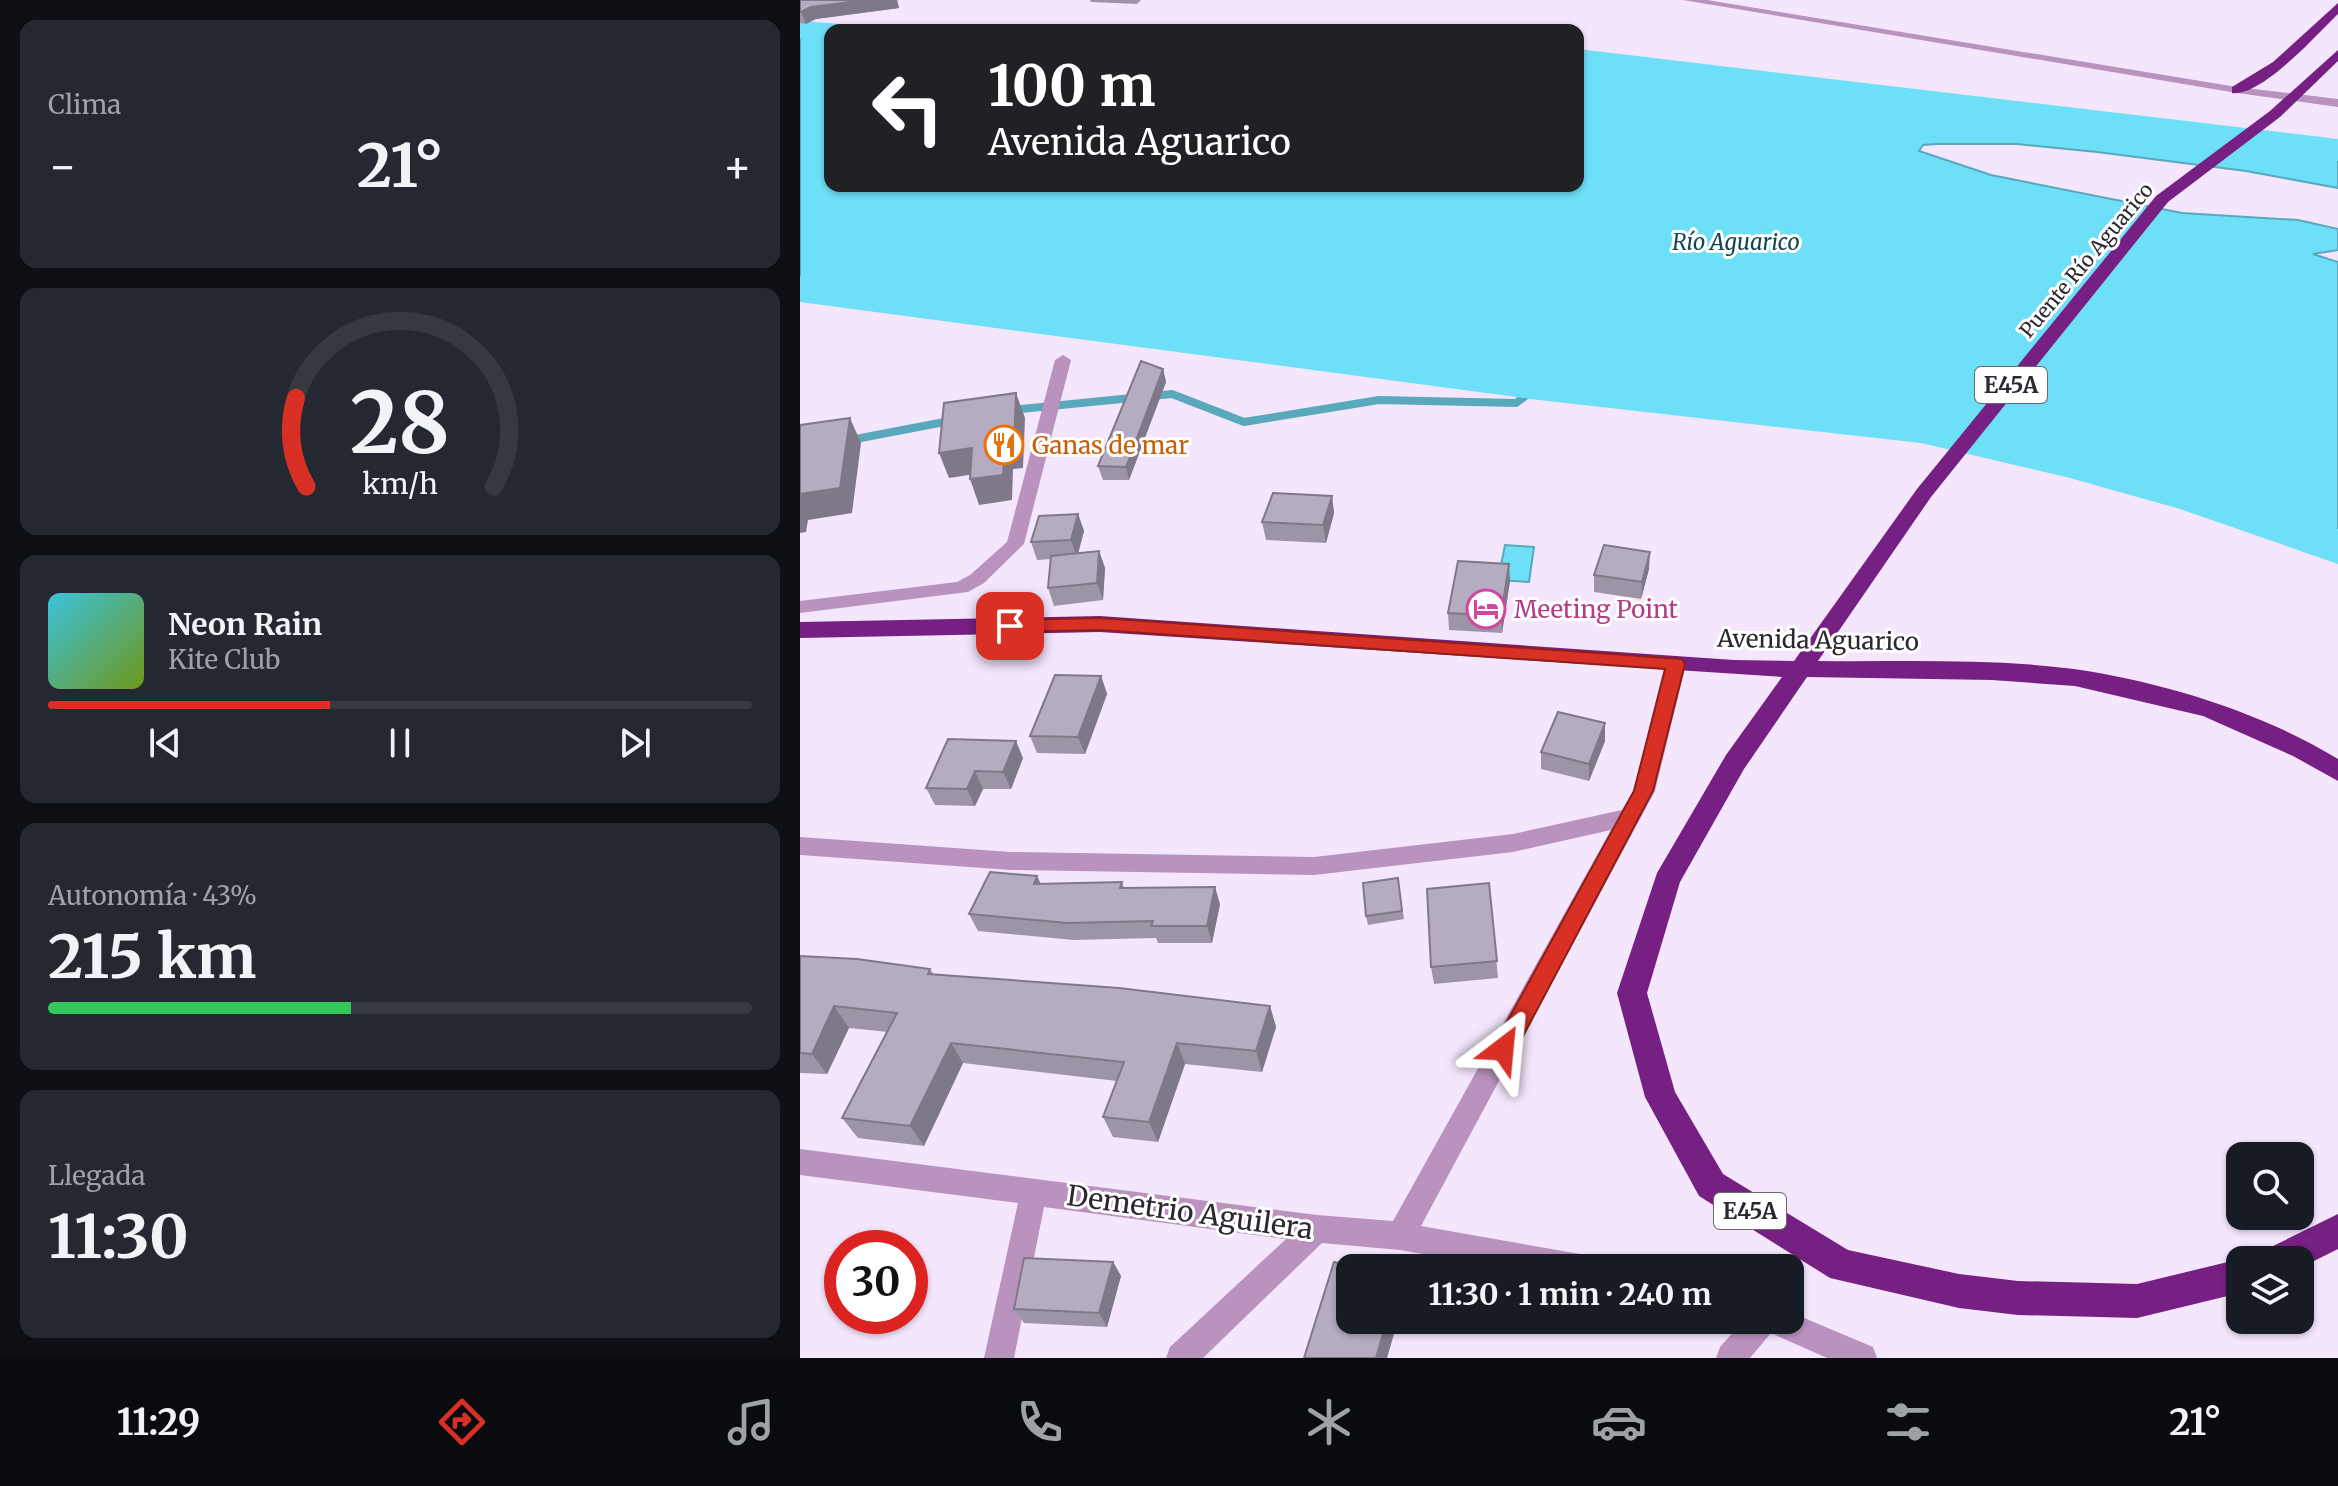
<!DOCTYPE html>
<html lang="es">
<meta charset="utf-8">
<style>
body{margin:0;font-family:Merriweather,serif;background:#242831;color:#f1f3f6;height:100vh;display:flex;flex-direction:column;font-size:30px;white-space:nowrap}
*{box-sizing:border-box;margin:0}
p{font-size:26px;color:#9ea1a6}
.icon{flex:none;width:44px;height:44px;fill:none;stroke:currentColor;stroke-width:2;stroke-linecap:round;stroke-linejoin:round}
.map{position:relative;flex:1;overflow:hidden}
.details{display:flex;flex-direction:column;gap:20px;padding:20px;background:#0d0f14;width:800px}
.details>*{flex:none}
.guide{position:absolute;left:24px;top:24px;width:760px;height:168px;border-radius:16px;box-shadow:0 2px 6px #0004;background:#202124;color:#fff;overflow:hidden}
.fabs{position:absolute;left:1426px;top:1142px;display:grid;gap:16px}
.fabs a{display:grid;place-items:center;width:88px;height:88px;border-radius:16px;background:#171b24;box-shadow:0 2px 6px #0004;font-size:40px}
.speed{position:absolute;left:24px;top:1230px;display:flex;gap:16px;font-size:40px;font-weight:700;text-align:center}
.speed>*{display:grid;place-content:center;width:104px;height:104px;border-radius:50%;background:#171b24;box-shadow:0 2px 6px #0004;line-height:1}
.speed .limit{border:12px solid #d22;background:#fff;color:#111}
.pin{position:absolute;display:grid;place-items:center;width:68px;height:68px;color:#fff;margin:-34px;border-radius:16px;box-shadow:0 4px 12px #0006}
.me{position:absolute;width:88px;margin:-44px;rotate:29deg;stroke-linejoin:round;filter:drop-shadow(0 0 6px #0008)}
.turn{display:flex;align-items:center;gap:28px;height:168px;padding:0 32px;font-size:36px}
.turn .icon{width:104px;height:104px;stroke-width:2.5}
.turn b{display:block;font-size:56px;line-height:68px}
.big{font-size:60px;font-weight:700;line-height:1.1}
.details .tile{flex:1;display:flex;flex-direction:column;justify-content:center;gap:12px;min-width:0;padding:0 28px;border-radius:16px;background:#242831}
.details .dial{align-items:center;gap:0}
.dial svg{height:208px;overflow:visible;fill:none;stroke:#363941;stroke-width:7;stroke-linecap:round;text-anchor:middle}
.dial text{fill:#f1f3f6;stroke:none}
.song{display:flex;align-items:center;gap:24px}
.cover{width:96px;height:96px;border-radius:12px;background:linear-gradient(135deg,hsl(190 70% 55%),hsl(80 70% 35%))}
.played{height:8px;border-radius:4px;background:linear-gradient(90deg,#d93025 40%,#363941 40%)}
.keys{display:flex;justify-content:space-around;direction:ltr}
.heat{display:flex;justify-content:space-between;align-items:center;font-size:44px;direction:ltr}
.charge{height:12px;border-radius:6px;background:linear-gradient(90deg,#34c759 43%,#363941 0)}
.trip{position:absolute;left:536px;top:1254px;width:468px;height:80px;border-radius:16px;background:#171b24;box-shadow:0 2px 6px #0004;font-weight:700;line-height:80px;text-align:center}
.menu{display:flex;height:128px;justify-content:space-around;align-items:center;background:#090b0e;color:#9ea1a6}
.menu .icon{width:56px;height:56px}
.menu .active{color:#d93025}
.menu b{font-size:36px;color:#f1f3f6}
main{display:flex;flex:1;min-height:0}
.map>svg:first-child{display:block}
.water{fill:#6ddff7;stroke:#5aa8bb;stroke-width:2}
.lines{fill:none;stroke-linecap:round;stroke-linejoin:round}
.stream{stroke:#5aa8bb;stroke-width:8}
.river{fill:#6ddff7;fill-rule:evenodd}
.minor{fill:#b992be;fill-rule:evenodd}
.highway{fill:#772083;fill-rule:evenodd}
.wall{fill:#9d94a7}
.shaded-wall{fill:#7f7888}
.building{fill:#b6acc2;stroke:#7f7888;stroke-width:2}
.route{fill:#d93025;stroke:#8d1f18;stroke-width:2}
.labels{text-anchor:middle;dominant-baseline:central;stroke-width:6;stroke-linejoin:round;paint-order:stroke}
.far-street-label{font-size:20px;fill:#2d2830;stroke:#fff}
.far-water-label{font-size:22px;font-style:italic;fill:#11454f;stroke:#fff}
.shield{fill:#fff;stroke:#6c686e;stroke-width:2}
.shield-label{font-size:22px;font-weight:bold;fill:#2d2830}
.food-label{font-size:24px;fill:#c56008;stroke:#fff;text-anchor:start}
.hotel-label{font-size:24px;fill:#b23c85;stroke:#fff;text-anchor:start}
.street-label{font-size:24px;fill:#2d2830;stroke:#fff}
.near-street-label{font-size:28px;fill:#2d2830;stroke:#fff}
</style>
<main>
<section class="details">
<div class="tile"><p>Clima</p>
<div class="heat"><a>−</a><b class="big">21°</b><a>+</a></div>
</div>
<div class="tile dial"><svg viewBox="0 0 100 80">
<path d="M14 69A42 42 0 1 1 86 69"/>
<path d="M14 69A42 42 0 0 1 10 35" stroke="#d93025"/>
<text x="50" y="56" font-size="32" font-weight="700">28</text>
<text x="50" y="72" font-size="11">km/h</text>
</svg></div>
<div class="tile">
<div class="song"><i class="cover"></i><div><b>Neon Rain</b><p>Kite Club</p></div></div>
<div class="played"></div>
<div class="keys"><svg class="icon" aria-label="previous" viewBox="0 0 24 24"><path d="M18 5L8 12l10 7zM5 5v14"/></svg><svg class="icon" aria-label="pause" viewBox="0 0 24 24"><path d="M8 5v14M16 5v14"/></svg><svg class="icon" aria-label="next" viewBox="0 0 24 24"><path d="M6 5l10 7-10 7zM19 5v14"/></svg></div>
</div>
<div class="tile"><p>Autonomía · 43%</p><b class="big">215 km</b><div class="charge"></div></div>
<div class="tile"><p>Llegada</p><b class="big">11:30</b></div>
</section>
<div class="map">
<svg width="1538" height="1358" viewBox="0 0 1538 1358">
<rect width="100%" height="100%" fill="#f4e7fd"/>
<!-- water -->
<g class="water">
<path d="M 0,30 L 30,31 L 30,186 L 778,186 L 778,59 C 1032,85 1285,120 1538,150 L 1538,188 L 1446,171 L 1297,152 L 1217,144 L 1137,144 L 1123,145 L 1119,151 L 1191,175 L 1382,213 L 1498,220 L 1538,229 L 1538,250 L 1513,254 L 1538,262 L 1538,547 L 1398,498 L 1282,466 L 1121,429 L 739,386 L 0,289 Z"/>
<path d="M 705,545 L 734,547 L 729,582 L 698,580 Z"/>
</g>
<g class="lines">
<!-- stream -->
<g class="stream">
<path d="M 211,410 L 372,394 L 444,422 L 579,400 L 716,403 L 750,378"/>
<path d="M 45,441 L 155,420"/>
</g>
<!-- river -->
<g class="river">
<path d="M 0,21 L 41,24 L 45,30 L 30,30 L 30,40 L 0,39 Z"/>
<path d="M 778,49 L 1538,139 L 1538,161 L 778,69 Z"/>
<path d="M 0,276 L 739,372 L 1121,415 L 1282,451 L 1416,487 L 1538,529 L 1538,564 L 1380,509 L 1270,478 L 1121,443 L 739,400 L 0,302 Z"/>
</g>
<!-- minor -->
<g class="minor">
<path d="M 883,0 L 907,0 L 1437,87 L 1538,99 L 1538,107 L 1437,93 Z"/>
<path d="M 263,355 L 271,360 L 224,544 L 184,583 L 168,592 L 0,613 L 0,601 L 157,582 L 170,575 L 207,542 L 255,360 Z"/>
<path d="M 876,657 L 886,664 L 855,791 L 621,1226 L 780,1254 L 790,1258 L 794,1268 L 701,1268 L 600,1250 L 522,1243 L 403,1358 L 366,1358 L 370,1347 L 486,1239 L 244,1207 L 214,1358 L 184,1358 L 218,1203 L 0,1175 L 0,1149 L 517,1215 L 593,1221 L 811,830 L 713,852 L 514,875 L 211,870 L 0,855 L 0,837 L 211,852 L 514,857 L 713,834 L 822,810 L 833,791 L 866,664 Z"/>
<path d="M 990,1312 L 1073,1347 L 1077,1358 L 1027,1358 L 971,1333 L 950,1358 L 916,1358 L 920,1347 L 944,1320 L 990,1320 Z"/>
</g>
<!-- highway -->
<g class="highway">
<path d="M 1538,3 L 1538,14 C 1517,34 1462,97 1432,93 L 1432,87 L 1473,62 Z"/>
<path d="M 1538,50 L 1538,61 L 1480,117 L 1368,202 L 1131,497 L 1018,661 C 1103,662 1190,658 1274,669 C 1363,682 1461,712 1538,759 L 1538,781 L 1493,756 L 1403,716 L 1275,686 L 1192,680 L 1007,677 L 944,769 L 880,882 L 847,993 L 875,1092 L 923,1174 L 1048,1250 L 1159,1274 L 1218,1281 L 1337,1284 L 1440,1259 L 1443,1260 L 1440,1260 L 1440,1293 L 1337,1318 L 1218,1315 L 1159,1308 L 1030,1278 L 899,1196 L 845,1097 L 817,993 L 857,873 L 926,755 L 982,677 L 300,632 L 0,638 L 0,622 L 300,616 L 934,660 L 994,661 L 1117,489 L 1356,196 L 1470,111 Z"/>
<path d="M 1538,1214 L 1538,1249 L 1500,1268 L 1500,1260 L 1464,1260 L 1469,1248 Z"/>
</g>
</g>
<!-- wall -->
<g class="wall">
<path d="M 0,0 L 97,0 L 99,8 L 16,19 L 6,24 L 0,23 Z"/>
<path d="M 290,0 L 341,0 L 337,4 L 291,2 Z"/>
<path d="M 363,369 L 366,382 L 329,480 L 303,480 L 298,466 Z"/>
<path d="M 532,496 L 534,513 L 526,543 L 466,540 L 462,522 Z"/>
<path d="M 278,514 L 284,531 L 278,553 L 299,551 L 305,568 L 303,600 L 254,606 L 248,588 L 251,559 L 237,560 L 231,542 Z"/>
<path d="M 849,569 L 841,599 L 794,592 L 794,575 Z"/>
<path d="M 710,581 L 702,633 L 649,630 L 648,613 Z"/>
<path d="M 301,676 L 307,694 L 285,754 L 237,753 L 230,736 Z"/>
<path d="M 805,723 L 805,741 L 789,781 L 741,769 L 741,752 Z"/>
<path d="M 148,739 L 223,758 L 211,789 L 183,789 L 175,806 L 135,805 L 126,788 Z"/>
<path d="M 598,878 L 604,919 L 568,925 L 566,916 Z"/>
<path d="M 322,882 L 324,888 L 420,904 L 412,943 L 358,943 L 356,938 L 274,940 L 178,931 L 169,914 L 241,884 Z"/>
<path d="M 689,883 L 698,978 L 634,984 L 631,967 Z"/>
<path d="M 0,956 L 130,969 L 134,975 L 470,1006 L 476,1027 L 462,1072 L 385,1064 L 358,1142 L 313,1137 L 303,1117 L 317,1081 L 163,1063 L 124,1146 L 58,1138 L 42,1118 L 88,1032 L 49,1028 L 27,1074 L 0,1073 Z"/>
<path d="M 313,1262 L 321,1276 L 307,1327 L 224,1323 L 214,1309 Z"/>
</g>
<!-- shaded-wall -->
<g class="shaded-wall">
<path d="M 65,0 L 97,0 L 99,8 L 16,19 L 6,24 L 1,12 L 11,7 Z"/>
<path d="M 363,369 L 366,382 L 329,480 L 326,467 Z"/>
<path d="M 216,393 L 225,418 L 223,468 L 213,469 L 212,500 L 179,505 L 170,479 Z"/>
<path d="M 50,418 L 61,443 L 52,513 L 8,520 L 6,532 L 0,533 L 0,494 Z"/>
<path d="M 172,448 L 182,473 L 149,478 L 139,453 Z"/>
<path d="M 532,496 L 534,513 L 526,543 L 523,525 Z"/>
<path d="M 278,514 L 284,531 L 277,558 L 271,540 Z"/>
<path d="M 299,551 L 305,568 L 303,600 L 297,583 Z"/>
<path d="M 850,552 L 849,569 L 841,599 L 842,582 Z"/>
<path d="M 709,564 L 710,581 L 702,633 L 701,616 Z"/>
<path d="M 301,676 L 307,694 L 285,754 L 278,737 Z"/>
<path d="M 805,723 L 805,741 L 789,781 L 789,764 Z"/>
<path d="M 216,741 L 223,758 L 211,789 L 203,772 Z"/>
<path d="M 175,771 L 183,789 L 175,806 L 167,789 Z"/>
<path d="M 237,876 L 245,893 L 234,884 Z"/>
<path d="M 415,887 L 420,904 L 412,943 L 407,926 Z"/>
<path d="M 34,1006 L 49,1028 L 27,1074 L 12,1054 Z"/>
<path d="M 470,1006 L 476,1027 L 462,1072 L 456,1051 Z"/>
<path d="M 151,1043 L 163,1063 L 124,1146 L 110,1126 Z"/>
<path d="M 377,1043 L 385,1064 L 358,1142 L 349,1122 Z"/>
<path d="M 313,1262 L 321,1276 L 307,1327 L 299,1313 Z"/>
<path d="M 587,1320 L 598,1320 L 587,1358 L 576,1358 Z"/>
</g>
<!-- building -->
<g class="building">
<path d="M 0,0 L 65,0 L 11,7 L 1,12 L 0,11 Z"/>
<path d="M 341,361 L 363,369 L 326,467 L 298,466 Z"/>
<path d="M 216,393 L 214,442 L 205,444 L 203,475 L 170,479 L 172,448 L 139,453 L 144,403 Z"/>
<path d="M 50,418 L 40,488 L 0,494 L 0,425 Z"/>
<path d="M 473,493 L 532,496 L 523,525 L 462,522 Z"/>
<path d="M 278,514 L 271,540 L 231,542 L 239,516 Z"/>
<path d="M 804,545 L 850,552 L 842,582 L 794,575 Z"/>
<path d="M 299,551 L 297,583 L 248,588 L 251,556 Z"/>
<path d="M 658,561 L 709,564 L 701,616 L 648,613 Z"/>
<path d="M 255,675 L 301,676 L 278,737 L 230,736 Z"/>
<path d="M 758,712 L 805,723 L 789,764 L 741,752 Z"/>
<path d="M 148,739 L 216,741 L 203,772 L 175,771 L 167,789 L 126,788 Z"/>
<path d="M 190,872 L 237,876 L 234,884 L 322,882 L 320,888 L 415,887 L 407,926 L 351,926 L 353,921 L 267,923 L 169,914 Z"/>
<path d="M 598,878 L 602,911 L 566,916 L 563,883 Z"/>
<path d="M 689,883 L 697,961 L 631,967 L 627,889 Z"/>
<path d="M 0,956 L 57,959 L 130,969 L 128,974 L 319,988 L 470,1006 L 456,1051 L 377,1043 L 349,1122 L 303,1117 L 324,1062 L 151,1043 L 110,1126 L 42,1118 L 97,1013 L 34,1006 L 12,1054 L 0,1053 Z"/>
<path d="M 224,1258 L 313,1262 L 299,1313 L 214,1309 Z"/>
<path d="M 534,1262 L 563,1268 L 550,1268 L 550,1320 L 587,1320 L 576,1358 L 504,1358 Z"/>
</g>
<!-- route -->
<path class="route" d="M 300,618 L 882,659 L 885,664 L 853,791 L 712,1057 L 703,1060 L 695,1057 L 692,1049 L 834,791 L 865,669 L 300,630 L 210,632 L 201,626 L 210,620 Z"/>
<!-- icons -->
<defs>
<symbol id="restaurant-ring" viewBox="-11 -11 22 22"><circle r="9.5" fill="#fff" stroke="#e8710a" stroke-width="1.5"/><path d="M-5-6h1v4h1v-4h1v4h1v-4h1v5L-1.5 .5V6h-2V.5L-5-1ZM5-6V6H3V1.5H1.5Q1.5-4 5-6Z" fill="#e8710a"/></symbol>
<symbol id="hotel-ring" viewBox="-11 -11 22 22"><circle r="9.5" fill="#fff" stroke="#d1479c" stroke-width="1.5"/><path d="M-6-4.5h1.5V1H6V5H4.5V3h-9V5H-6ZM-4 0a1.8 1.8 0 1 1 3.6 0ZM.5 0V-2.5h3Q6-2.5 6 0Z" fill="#d1479c"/></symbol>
</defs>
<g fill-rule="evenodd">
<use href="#restaurant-ring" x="182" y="423" width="44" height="44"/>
<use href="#hotel-ring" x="664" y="587" width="44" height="44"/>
</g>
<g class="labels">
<!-- far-street labels -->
<g class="far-street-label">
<text transform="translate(1286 260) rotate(-50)">Puente Río Aguarico</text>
</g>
<!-- far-water labels -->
<g class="far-water-label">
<text x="936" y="242">Río Aguarico</text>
</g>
<!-- shield labels -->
<g class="shield">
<rect x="1175" y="367" width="72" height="36" rx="6"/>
<rect x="914" y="1193" width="72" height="36" rx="6"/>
</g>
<g class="shield-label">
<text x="1211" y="385">E45A</text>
<text x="950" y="1211">E45A</text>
</g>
<!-- food labels -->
<g class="food-label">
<text x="232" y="445">Ganas de mar</text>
</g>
<!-- hotel labels -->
<g class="hotel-label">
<text x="714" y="609">Meeting Point</text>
</g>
<!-- street labels -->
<g class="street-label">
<text transform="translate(1018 640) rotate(1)">Avenida Aguarico</text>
</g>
<!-- near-street labels -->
<g class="near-street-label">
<text transform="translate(390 1212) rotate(8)">Demetrio Aguilera</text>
</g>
</g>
</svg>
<div class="fabs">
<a><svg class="icon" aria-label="search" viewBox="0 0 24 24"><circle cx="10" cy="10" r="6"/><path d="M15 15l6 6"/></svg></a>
<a><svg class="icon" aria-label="layers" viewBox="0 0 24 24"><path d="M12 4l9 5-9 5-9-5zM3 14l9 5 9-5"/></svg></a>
</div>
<div class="speed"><div class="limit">30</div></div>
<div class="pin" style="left:210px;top:626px;background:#d93025"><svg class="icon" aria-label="arrive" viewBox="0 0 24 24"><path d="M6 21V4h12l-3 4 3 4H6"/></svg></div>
<svg class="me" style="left:703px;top:1049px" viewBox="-20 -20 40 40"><path d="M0-17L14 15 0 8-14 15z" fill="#d93025" stroke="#fff" stroke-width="4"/></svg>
<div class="trip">11:30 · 1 min · 240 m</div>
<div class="guide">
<div class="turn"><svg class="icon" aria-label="left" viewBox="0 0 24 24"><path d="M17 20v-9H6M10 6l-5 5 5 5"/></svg><div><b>100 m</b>Avenida Aguarico</div></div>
</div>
</div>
</main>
<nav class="menu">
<b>11:29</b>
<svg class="icon active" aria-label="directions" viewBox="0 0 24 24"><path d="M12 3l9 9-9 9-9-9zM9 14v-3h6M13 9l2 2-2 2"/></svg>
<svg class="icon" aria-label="music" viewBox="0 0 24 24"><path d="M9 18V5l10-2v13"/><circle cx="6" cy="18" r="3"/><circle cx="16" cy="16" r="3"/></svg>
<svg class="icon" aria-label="phone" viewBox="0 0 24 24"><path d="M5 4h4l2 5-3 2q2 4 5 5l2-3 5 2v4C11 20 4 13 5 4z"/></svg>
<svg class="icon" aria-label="climate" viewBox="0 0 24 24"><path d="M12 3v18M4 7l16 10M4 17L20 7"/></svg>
<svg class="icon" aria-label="car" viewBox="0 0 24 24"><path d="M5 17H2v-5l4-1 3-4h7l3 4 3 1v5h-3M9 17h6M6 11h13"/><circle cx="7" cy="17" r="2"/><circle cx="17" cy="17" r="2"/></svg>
<svg class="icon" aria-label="filters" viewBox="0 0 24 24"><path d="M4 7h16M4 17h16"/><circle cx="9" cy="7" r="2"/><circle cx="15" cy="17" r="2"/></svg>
<b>21°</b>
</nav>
